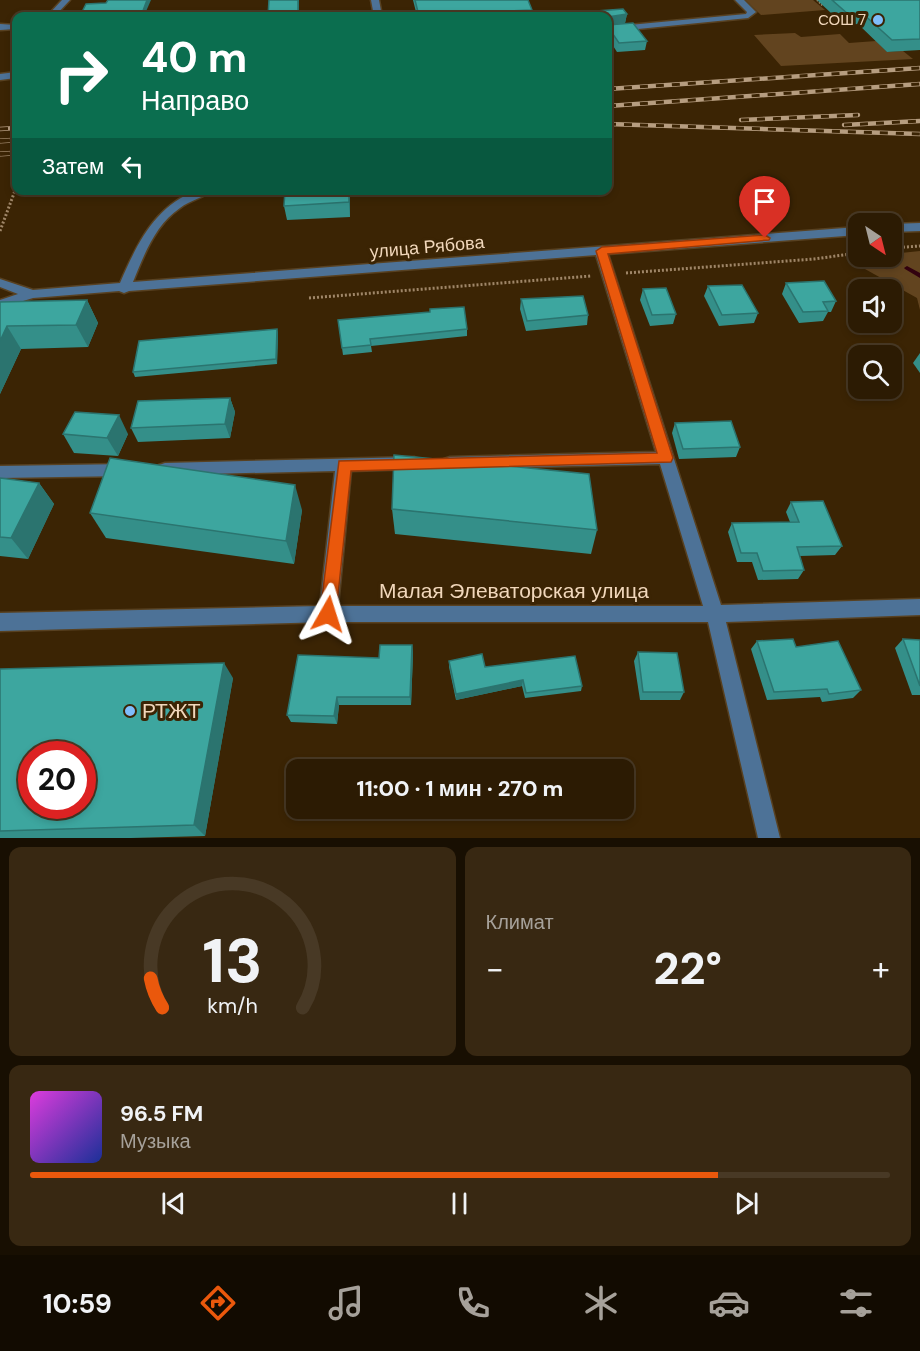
<!DOCTYPE html>
<html lang="ru">
<meta charset="utf-8">
<style>
body{margin:0;font-family:"DM Sans",sans-serif;background:#382812;color:#f1f3f6;height:100vh;display:flex;flex-direction:column;font-size:22px;white-space:nowrap}
*{box-sizing:border-box;margin:0}
p{font-size:20px;color:#a6a19a}
.icon{flex:none;width:33px;height:33px;fill:none;stroke:currentColor;stroke-width:2;stroke-linecap:round;stroke-linejoin:round}
.map{position:relative;height:838px;overflow:hidden}
.details{display:flex;flex-direction:column;gap:9px;padding:9px;background:#180f02;flex:1}
.details>*{flex:none}
.top-card{position:absolute;left:12px;top:12px;width:600px;height:183px;border-radius:12px;box-shadow:0 3px 9px #0003,0 0 0 2px #483925;background:#0b6e4f;color:#fff;overflow:hidden}
.needle{width:39px;rotate:145deg}
.fabs{position:absolute;left:848px;top:213px;display:grid;gap:12px}
.fabs a{display:grid;place-items:center;width:54px;height:54px;border-radius:12px;background:#2c1b03;box-shadow:0 3px 9px #0003,0 0 0 2px #483925;font-size:30px}
.speed{position:absolute;left:18px;top:741px;display:flex;gap:12px;font-size:30px;font-weight:700;text-align:center}
.speed>*{display:grid;place-content:center;width:78px;height:78px;border-radius:50%;background:#2c1b03;box-shadow:0 3px 9px #0003,0 0 0 2px #483925;line-height:1}
.speed .limit{border:9px solid #d22;background:#fff;color:#111}
.pin{position:absolute;display:grid;place-items:center;width:51px;height:51px;color:#fff;margin:-62px -26px;border-radius:50% 50% 50% 0;rotate:-45deg;box-shadow:0 0 6px #0007}
.pin .icon{rotate:45deg}
.me{position:absolute;width:66px;margin:-33px;rotate:6deg;stroke-linejoin:round;filter:drop-shadow(0 0 4px #0008)}
.turn{display:flex;align-items:center;gap:21px;height:126px;padding:0 30px;font-size:27px}
.turn .icon{width:78px;height:78px;stroke-width:2.5}
.turn b{display:block;font-size:42px;line-height:51px}
.then{display:flex;align-items:center;height:57px;padding:0 30px;background:#0003;gap:12px;font-size:22px}
.big{font-size:45px;font-weight:800;line-height:1.1}
.details .widget{flex:1;display:flex;flex-direction:column;justify-content:center;gap:9px;min-width:0;padding:0 21px;border-radius:12px;background:#382812}
.details .dial{align-items:center;gap:0}
.dial svg{height:156px;overflow:visible;fill:none;stroke:#483925;stroke-width:7;stroke-linecap:round;text-anchor:middle}
.dial text{fill:#f1f3f6;stroke:none}
.song{display:flex;align-items:center;gap:18px}
.cover{width:72px;height:72px;border-radius:9px;background:linear-gradient(135deg,hsl(300 70% 55%),hsl(230 70% 35%))}
.played{height:6px;border-radius:3px;background:linear-gradient(90deg,#ea580c 80%,#483925 80%)}
.keys{display:flex;justify-content:space-around;direction:ltr}
.heat{display:flex;justify-content:space-between;align-items:center;font-size:33px;direction:ltr}
.details .tiles{flex:1;display:grid;gap:9px;grid-template-columns:1fr 1fr}
.widget:last-child{grid-column:span 2}
.trip{position:absolute;left:286px;top:759px;width:348px;height:60px;border-radius:12px;background:#2c1b03;box-shadow:0 3px 9px #0003,0 0 0 2px #483925;font-weight:800;line-height:60px;text-align:center}
.dock{display:flex;height:96px;justify-content:space-around;align-items:center;background:#120b01;color:#a6a19a}
.dock .icon{width:42px;height:42px}
.dock .selected{color:#ea580c}
.dock b{font-size:27px;color:#f1f3f6}
.map>svg:first-child{display:block}
.green{fill:#62441f}
.lines{fill:none;stroke-linecap:round;stroke-linejoin:round}
.stream{fill:#32010f;fill-rule:evenodd}
.minor-casing{stroke:#584121;stroke-width:3}
.path-far1{stroke:#9f8668;stroke-width:2;stroke-dasharray:1.5 1.5;stroke-linecap:butt}
.path{stroke:#9f8668;stroke-width:3;stroke-dasharray:2 2;stroke-linecap:butt}
.minor{fill:#4d7297;fill-rule:evenodd}
.rail-far1-casing{stroke:#b69d80;stroke-width:4.5}
.rail-casing{stroke:#b69d80;stroke-width:5}
.rail-far1{stroke:#3b2404;stroke-width:3;stroke-dasharray:8;stroke-linecap:butt}
.rail{stroke:#3b2404;stroke-width:4;stroke-dasharray:10;stroke-linecap:butt}
.wall{fill:#348f89}
.shaded-wall{fill:#2b746f}
.building{fill:#3da69f;stroke:#2b746f;stroke-width:1.5;fill-rule:evenodd}
.route{fill:#ea580c;stroke:#983908;stroke-width:1.5}
.poi-dot{fill:#80bdfa;stroke:#3b2404;stroke-width:2}
.labels{text-anchor:middle;dominant-baseline:central;stroke-width:6;stroke-linejoin:round;paint-order:stroke}
.far-poi-label{font-size:15px;fill:#f1d7bb;stroke:#3b2404;text-anchor:end}
.street-label{font-size:18px;fill:#f1d7bb;stroke:#3b2404}
.near-street-label{font-size:21px;fill:#f1d7bb;stroke:#3b2404}
.near-poi-label{font-size:21px;fill:#f1d7bb;stroke:#3b2404;text-anchor:start}
</style>
<div class="map">
<svg width="920" height="838" viewBox="0 0 920 838">
<rect width="100%" height="100%" fill="#3b2404"/>
<!-- green -->
<g class="green">
<path d="M 745,0 L 813,0 L 825,10 L 761,15 Z"/>
<path d="M 795,33 L 801,37 L 840,34 L 849,43 L 876,41 L 887,52 L 903,51 L 913,59 L 781,66 L 754,35 Z"/>
<path d="M 920,251 L 920,310 L 917,298 L 847,259 L 891,256 L 891,254 Z"/>
</g>
<g class="lines">
<!-- stream -->
<path class="stream" d="M 907,266 L 920,273 L 920,278 L 905,269 L 904,268 Z"/>
<defs>
<g id="minor">
<path d="M 62,0 L 70,0 L 55,16 L 47,16 Z"/>
<path d="M 371,0 L 379,0 L 382,16 L 374,16 Z"/>
<path d="M 735,0 L 744,0 L 756,12 L 748,18 L 608,32 L 608,27 L 746,14 L 747,12 Z"/>
<path d="M 0,24 L 16,25 L 16,29 L 0,30 Z"/>
<path d="M 16,72 L 16,78 L 0,80 L 0,74 Z"/>
<path d="M 197,190 L 213,190 C 204,198 190,200 180,208 C 155,225 144,255 133,282 L 858,227 L 858,235 L 608,254 L 721,605 L 920,599 L 920,615 L 726,622 L 780,838 L 758,838 L 708,622 L 328,622 L 0,631 L 0,613 L 320,606 L 335,471 L 165,475 L 159,473 L 157,469 L 159,465 L 165,463 L 414,457 L 420,459 L 422,463 L 420,467 L 414,469 L 351,471 L 338,606 L 703,606 L 660,464 L 450,469 L 444,467 L 442,463 L 444,459 L 450,457 L 656,452 L 596,255 L 129,291 L 124,293 L 119,291 L 33,298 L 0,308 L 0,300 L 18,294 L 0,287 L 0,279 L 33,290 L 120,283 C 137,244 154,207 197,190 Z"/>
<path d="M 920,223 L 920,231 L 891,232 L 891,224 Z"/>
<path d="M 126,464 L 132,466 L 134,470 L 132,474 L 126,476 L 0,478 L 0,466 Z"/>
</g>
</defs>
<!-- minor casing -->
<use href="#minor" class="minor-casing"/>
<!-- path-far1 -->
<path class="path-far1" d="M 817,0 L 823,6"/>
<!-- path -->
<g class="path">
<path d="M 0,231 L 16,188"/>
<path d="M 891,248 L 920,246"/>
<path d="M 626,273 L 814,259 L 858,253"/>
<path d="M 309,298 L 591,276"/>
</g>
<!-- minor -->
<use href="#minor" class="minor"/>
<defs>
<g id="rail-far1">
<path d="M 608,89 L 920,68"/>
<path d="M 608,106 L 920,84"/>
<path d="M 741,120 L 858,115"/>
<path d="M 608,124 L 920,134"/>
<path d="M 844,125 L 920,121"/>
<path d="M 0,129 L 16,128"/>
</g>
<g id="rail">
<path d="M 0,141 L 16,140"/>
<path d="M 0,154 L 16,153"/>
</g>
</defs>
<!-- rail-far1 casing -->
<use href="#rail-far1" class="rail-far1-casing"/>
<!-- rail casing -->
<use href="#rail" class="rail-casing"/>
<!-- rail-far1 -->
<use href="#rail-far1" class="rail-far1"/>
<!-- rail -->
<use href="#rail" class="rail"/>
</g>
<!-- wall -->
<g class="wall">
<path d="M 269,0 L 299,3 L 299,16 L 268,16 Z"/>
<path d="M 413,0 L 528,0 L 532,10 L 532,16 L 417,16 Z"/>
<path d="M 817,0 L 920,0 L 920,50 L 887,52 L 858,24 L 844,25 Z"/>
<path d="M 597,11 L 627,14 L 625,23 L 647,41 L 645,50 L 617,52 L 608,38 L 608,16 L 596,16 Z"/>
<path d="M 285,190 L 350,190 L 350,217 L 287,220 L 284,206 Z"/>
<path d="M 786,283 L 836,301 L 831,312 L 828,312 L 823,321 L 799,323 L 782,294 Z"/>
<path d="M 708,286 L 758,313 L 754,323 L 719,326 L 704,296 Z"/>
<path d="M 643,289 L 676,314 L 673,324 L 650,326 L 640,300 Z"/>
<path d="M 521,299 L 588,315 L 587,325 L 526,331 L 520,309 Z"/>
<path d="M 87,300 L 98,323 L 88,347 L 21,349 L 0,394 L 0,302 Z"/>
<path d="M 338,320 L 467,329 L 467,336 L 371,346 L 372,352 L 343,355 Z"/>
<path d="M 277,329 L 278,334 L 277,364 L 135,377 L 133,372 Z"/>
<path d="M 920,353 L 920,373 L 913,363 Z"/>
<path d="M 230,398 L 235,412 L 230,438 L 138,442 L 131,428 Z"/>
<path d="M 675,423 L 740,447 L 736,457 L 679,459 L 672,433 Z"/>
<path d="M 63,434 L 128,434 L 118,456 L 74,453 Z"/>
<path d="M 0,478 L 39,483 L 54,504 L 28,559 L 0,556 Z"/>
<path d="M 791,502 L 842,546 L 835,555 L 800,556 L 804,570 L 798,579 L 758,580 L 752,562 L 737,562 L 728,532 L 732,523 L 790,522 L 786,512 Z"/>
<path d="M 392,509 L 597,530 L 591,554 L 395,534 Z"/>
<path d="M 302,510 L 294,564 L 106,538 L 90,513 Z"/>
<path d="M 903,639 L 920,640 L 920,695 L 912,695 L 895,648 Z"/>
<path d="M 757,641 L 796,647 L 861,690 L 853,698 L 822,702 L 820,697 L 767,700 L 751,649 Z"/>
<path d="M 412,645 L 413,654 L 411,705 L 339,705 L 337,724 L 291,722 L 287,715 L 379,658 Z"/>
<path d="M 638,652 L 684,692 L 680,700 L 640,700 L 634,661 Z"/>
<path d="M 449,661 L 485,667 L 582,686 L 581,691 L 525,698 L 522,686 L 456,700 L 449,667 Z"/>
<path d="M 0,669 L 233,678 L 205,836 L 131,838 L 0,838 Z"/>
</g>
<!-- shaded-wall -->
<g class="shaded-wall">
<path d="M 147,0 L 151,0 L 144,16 L 141,16 Z"/>
<rect x="298" y="0" width="1" height="16"/>
<path d="M 627,14 L 625,23 L 608,25 L 608,17 Z"/>
<path d="M 349,190 L 350,190 L 350,217 L 349,202 Z"/>
<path d="M 87,300 L 98,323 L 88,347 L 76,325 Z"/>
<path d="M 7,326 L 21,349 L 0,394 L 0,341 Z"/>
<path d="M 277,329 L 278,334 L 277,364 L 276,359 Z"/>
<path d="M 230,398 L 235,412 L 230,438 L 225,424 Z"/>
<path d="M 119,415 L 128,434 L 118,456 L 107,438 Z"/>
<path d="M 39,483 L 54,504 L 28,559 L 11,538 Z"/>
<path d="M 295,485 L 302,510 L 294,564 L 286,541 Z"/>
<path d="M 412,645 L 413,654 L 411,705 L 410,697 Z"/>
<path d="M 224,663 L 233,678 L 205,836 L 194,825 Z"/>
<path d="M 523,680 L 522,686 L 456,700 L 456,694 Z"/>
<path d="M 337,697 L 339,705 L 337,724 L 334,716 Z"/>
</g>
<!-- building -->
<g class="building">
<path d="M 108,0 L 147,0 L 141,16 L 80,16 L 86,4 L 106,3 Z"/>
<path d="M 269,0 L 298,0 L 298,14 L 268,16 Z"/>
<path d="M 415,0 L 528,0 L 532,10 L 509,11 L 512,16 L 419,16 Z"/>
<path d="M 832,0 L 920,0 L 920,39 L 892,40 L 862,13 L 848,14 Z"/>
<path d="M 623,9 L 627,14 L 608,17 L 608,25 L 633,23 L 647,41 L 619,43 L 608,27 L 608,16 L 600,16 L 597,11 Z"/>
<path d="M 285,190 L 349,190 L 349,202 L 284,206 Z"/>
<path d="M 824,281 L 836,301 L 823,302 L 828,311 L 803,312 L 786,283 Z"/>
<path d="M 742,285 L 758,313 L 722,315 L 708,286 Z"/>
<path d="M 666,288 L 676,314 L 652,315 L 643,289 Z"/>
<path d="M 583,296 L 588,315 L 527,321 L 521,299 Z"/>
<path d="M 87,300 L 76,325 L 7,326 L 0,341 L 0,302 Z"/>
<path d="M 464,307 L 467,329 L 370,339 L 371,345 L 342,348 L 338,320 L 430,312 L 430,309 Z"/>
<path d="M 277,329 L 276,359 L 133,372 L 139,341 Z"/>
<path d="M 230,398 L 225,424 L 131,428 L 138,401 Z"/>
<path d="M 75,412 L 119,415 L 107,438 L 63,434 Z"/>
<path d="M 731,421 L 740,447 L 683,449 L 675,423 Z"/>
<path d="M 394,455 L 589,474 L 597,530 L 392,509 Z"/>
<path d="M 110,458 L 295,485 L 286,541 L 90,513 Z"/>
<path d="M 0,478 L 39,483 L 11,538 L 0,537 Z"/>
<path d="M 823,501 L 842,546 L 797,547 L 804,570 L 763,571 L 757,553 L 741,553 L 732,523 L 799,522 L 791,502 Z"/>
<path d="M 793,639 L 796,647 L 838,641 L 861,690 L 829,694 L 827,689 L 774,692 L 757,641 Z"/>
<path d="M 903,639 L 920,640 L 920,686 Z"/>
<path d="M 380,645 L 412,645 L 410,697 L 337,697 L 334,716 L 287,715 L 298,655 L 379,658 Z"/>
<path d="M 638,652 L 677,653 L 684,692 L 643,692 Z"/>
<path d="M 482,654 L 485,667 L 575,656 L 582,686 L 526,693 L 523,680 L 456,694 L 449,661 Z"/>
<path d="M 224,663 L 194,825 L 0,831 L 0,669 ZM 32,754 L 82,754 L 82,806 L 32,806 Z"/>
</g>
<!-- route -->
<path class="route" d="M 765,235 L 770,238 L 769,240 L 608,254 L 673,458 L 671,462 L 351,471 L 336,614 L 334,619 L 328,621 L 322,619 L 320,614 L 339,461 L 657,453 L 596,251 L 602,247 Z"/>
<!-- markers -->
<g class="poi-dot">
<circle cx="878" cy="20" r="6"/>
<circle cx="130" cy="711" r="6"/>
</g>
<g class="labels">
<!-- far-poi labels -->
<g class="far-poi-label">
<text x="866" y="20">СОШ 7</text>
</g>
<!-- street labels -->
<g class="street-label">
<text transform="translate(427 247) rotate(-5)">улица Рябова</text>
</g>
<!-- near-street labels -->
<g class="near-street-label">
<text x="514" y="591">Малая Элеваторская улица</text>
</g>
<!-- near-poi labels -->
<g class="near-poi-label">
<text x="142" y="711">РТЖТ</text>
</g>
</g>
</svg>
<div class="fabs">
<a><svg class="needle" viewBox="-14 -14 28 28"><path d="M0-13l5 13h-10z" fill="#e53935"/><path d="M0 13l5-13h-10z" fill="#a6a19a"/></svg></a>
<a><svg class="icon" aria-label="sound" viewBox="0 0 24 24"><path d="M4 9h4l5-4v14l-5-4H4zM17 9q2 3 0 6"/></svg></a>
<a><svg class="icon" aria-label="search" viewBox="0 0 24 24"><circle cx="10" cy="10" r="6"/><path d="M15 15l6 6"/></svg></a>
</div>
<div class="speed"><div class="limit">20</div></div>
<div class="pin" style="left:765px;top:238px;background:#d93025"><svg class="icon" aria-label="arrive" viewBox="0 0 24 24"><path d="M6 21V4h12l-3 4 3 4H6"/></svg></div>
<svg class="me" style="left:328px;top:614px" viewBox="-20 -20 40 40"><path d="M0-17L14 15 0 8-14 15z" fill="#ea580c" stroke="#fff" stroke-width="4"/></svg>
<div class="trip">11:00 · 1 мин · 270 m</div>
<div class="top-card">
<div class="turn"><svg class="icon" aria-label="right" viewBox="0 0 24 24"><path d="M7 20v-9h11M14 6l5 5-5 5"/></svg><div><b>40 m</b>Направо</div></div>
<div class="then">Затем<svg class="icon" aria-label="left" viewBox="0 0 24 24"><path d="M17 20v-9H6M10 6l-5 5 5 5"/></svg></div>
</div>
</div>
<section class="details">
<div class="tiles">
<div class="widget dial"><svg viewBox="0 0 100 80">
<path d="M14 69A42 42 0 1 1 86 69"/>
<path d="M14 69A42 42 0 0 1 8 54" stroke="#ea580c"/>
<text x="50" y="56" font-size="32" font-weight="700">13</text>
<text x="50" y="72" font-size="11">km/h</text>
</svg></div>
<div class="widget"><p>Климат</p>
<div class="heat"><a>−</a><b class="big">22°</b><a>+</a></div>
</div>
<div class="widget">
<div class="song"><i class="cover"></i><div><b>96.5 FM</b><p>Музыка</p></div></div>
<div class="played"></div>
<div class="keys"><svg class="icon" aria-label="previous" viewBox="0 0 24 24"><path d="M18 5L8 12l10 7zM5 5v14"/></svg><svg class="icon" aria-label="pause" viewBox="0 0 24 24"><path d="M8 5v14M16 5v14"/></svg><svg class="icon" aria-label="next" viewBox="0 0 24 24"><path d="M6 5l10 7-10 7zM19 5v14"/></svg></div>
</div>
</div>
</section>
<nav class="dock">
<b>10:59</b>
<svg class="icon selected" aria-label="directions" viewBox="0 0 24 24"><path d="M12 3l9 9-9 9-9-9zM9 14v-3h6M13 9l2 2-2 2"/></svg>
<svg class="icon" aria-label="music" viewBox="0 0 24 24"><path d="M9 18V5l10-2v13"/><circle cx="6" cy="18" r="3"/><circle cx="16" cy="16" r="3"/></svg>
<svg class="icon" aria-label="phone" viewBox="0 0 24 24"><path d="M5 4h4l2 5-3 2q2 4 5 5l2-3 5 2v4C11 20 4 13 5 4z"/></svg>
<svg class="icon" aria-label="climate" viewBox="0 0 24 24"><path d="M12 3v18M4 7l16 10M4 17L20 7"/></svg>
<svg class="icon" aria-label="car" viewBox="0 0 24 24"><path d="M5 17H2v-5l4-1 3-4h7l3 4 3 1v5h-3M9 17h6M6 11h13"/><circle cx="7" cy="17" r="2"/><circle cx="17" cy="17" r="2"/></svg>
<svg class="icon" aria-label="filters" viewBox="0 0 24 24"><path d="M4 7h16M4 17h16"/><circle cx="9" cy="7" r="2"/><circle cx="15" cy="17" r="2"/></svg>
</nav>
